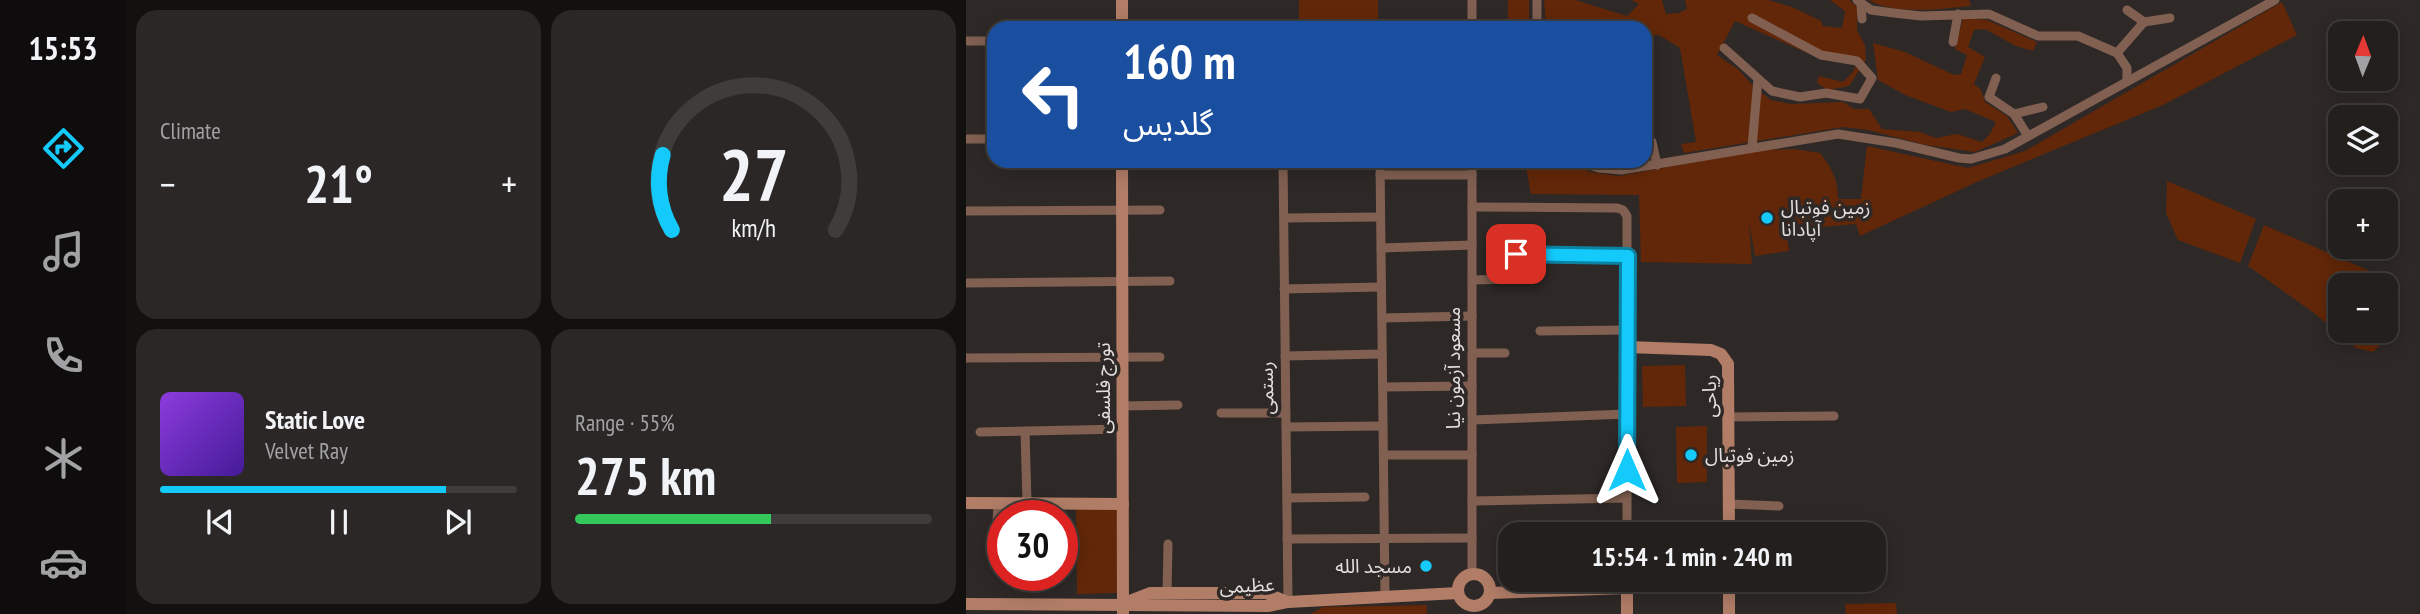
<!DOCTYPE html>
<meta charset="utf-8">
<style>
body{margin:0;font-family:"PT Sans Narrow","Noto Sans Arabic",sans-serif;background:#2a2726;color:#f1f3f6;height:100vh;display:flex;flex-direction:column;font-size:26px;white-space:nowrap}
*{box-sizing:border-box;margin:0}
p{font-size:23px;color:#a2a2a4}
.icon{flex:none;width:38px;height:38px;fill:none;stroke:currentColor;stroke-width:2;stroke-linecap:round;stroke-linejoin:round}
.map{position:relative;flex:1;overflow:hidden}
.side{display:flex;flex-direction:column;gap:10px;padding:10px;background:#131110;width:840px}
.side>*{flex:none}
.hud{position:absolute;left:21px;top:21px;width:665px;height:147px;border-radius:21px;box-shadow:0 4px 18px #0003,0 0 0 2px #3f3d3b;background:#1a4fa0;color:#fff;overflow:hidden}
.needle{width:46px;rotate:1deg}
.tools{position:absolute;left:1362px;top:21px;display:grid;gap:14px}
.tools a{display:grid;place-items:center;width:70px;height:70px;border-radius:14px;background:#221f1d;box-shadow:0 4px 18px #0003,0 0 0 2px #3f3d3b;font-size:35px}
.speed{position:absolute;left:21px;top:500px;display:flex;gap:14px;font-size:35px;font-weight:700;text-align:center}
.speed>*{display:grid;place-content:center;width:91px;height:91px;border-radius:50%;background:#221f1d;box-shadow:0 4px 18px #0003,0 0 0 2px #3f3d3b;line-height:1}
.speed .limit{border:10px solid #d22;background:#fff;color:#111}
.pin{position:absolute;display:grid;place-items:center;width:60px;height:60px;color:#fff;margin:-30px;border-radius:14px;box-shadow:0 4px 10px #0006}
.me{position:absolute;width:77px;margin:-38px;rotate:0deg;stroke-linejoin:round;filter:drop-shadow(0 0 5px #0008)}
.turn{display:flex;align-items:center;gap:24px;height:147px;padding:0 21px;font-size:32px}
.turn .icon{width:91px;height:91px;stroke-width:2.5}
.turn b{display:block;font-size:49px;line-height:60px}
.big{font-size:52px;font-weight:600;line-height:1.1}
.side .widget{flex:1;display:flex;flex-direction:column;justify-content:center;gap:10px;min-width:0;padding:0 24px;border-radius:21px;background:#2a2726}
.side .dial{align-items:center;gap:0}
.dial svg{height:182px;overflow:visible;fill:none;stroke:#3f3d3b;stroke-width:7;stroke-linecap:round;text-anchor:middle}
.dial text{fill:#f1f3f6;stroke:none}
.song{display:flex;align-items:center;gap:21px}
.cover{width:84px;height:84px;border-radius:10px;background:linear-gradient(135deg,hsl(270 70% 55%),hsl(260 70% 35%))}
.played{height:7px;border-radius:4px;background:linear-gradient(90deg,#13cafb 80%,#3f3d3b 80%)}
.keys{display:flex;justify-content:space-around;direction:ltr}
.heat{display:flex;justify-content:space-between;align-items:center;font-size:38px;direction:ltr}
.charge{height:10px;border-radius:5px;background:linear-gradient(90deg,#34c759 55%,#3f3d3b 0)}
.side .tiles{flex:1;display:grid;gap:10px;grid-template-columns:repeat(2,1fr)}
.trip{position:absolute;left:532px;top:522px;width:388px;height:70px;border-radius:21px;background:#221f1d;box-shadow:0 4px 18px #0003,0 0 0 2px #3f3d3b;font-weight:600;line-height:70px;text-align:center}
main{display:flex;flex:1;min-height:0}
.tab-bar{display:flex;flex-direction:column;width:126px;justify-content:space-around;align-items:center;background:#0e0c0c;color:#a2a2a4}
.tab-bar .icon{width:49px;height:49px}
.tab-bar .active{color:#13cafb}
.tab-bar b{font-size:32px;color:#f1f3f6}
.map>svg:first-child{display:block}
.green{fill:#622708}
.lines{fill:none;stroke-linecap:round;stroke-linejoin:round}
.street{stroke:#816052;stroke-width:9}
.secondary{stroke:#b17d67;stroke-width:12}
.route-casing{stroke:#0c83a3;stroke-width:18}
.route{stroke:#13cafb;stroke-width:12}
.poi-dot{fill:#13cafb;stroke:#2e2927;stroke-width:2.5}
.labels{text-anchor:middle;dominant-baseline:central;stroke-width:7;stroke-linejoin:round;paint-order:stroke}
.poi-label{font-size:19px;fill:#e3e0df;stroke:#2e2927;text-anchor:start}
.street-label{font-size:19px;fill:#e3e0df;stroke:#2e2927}
</style>
<main>
<nav class="tab-bar">
<b>15:53</b>
<svg class="icon active" aria-label="directions" viewBox="0 0 24 24"><path d="M12 3l9 9-9 9-9-9zM9 14v-3h6M13 9l2 2-2 2"/></svg>
<svg class="icon" aria-label="music" viewBox="0 0 24 24"><path d="M9 18V5l10-2v13"/><circle cx="6" cy="18" r="3"/><circle cx="16" cy="16" r="3"/></svg>
<svg class="icon" aria-label="phone" viewBox="0 0 24 24"><path d="M5 4h4l2 5-3 2q2 4 5 5l2-3 5 2v4C11 20 4 13 5 4z"/></svg>
<svg class="icon" aria-label="climate" viewBox="0 0 24 24"><path d="M12 3v18M4 7l16 10M4 17L20 7"/></svg>
<svg class="icon" aria-label="car" viewBox="0 0 24 24"><path d="M5 17H2v-5l4-1 3-4h7l3 4 3 1v5h-3M9 17h6M6 11h13"/><circle cx="7" cy="17" r="2"/><circle cx="17" cy="17" r="2"/></svg>
</nav>
<section class="side">
<div class="tiles">
<div class="widget"><p>Climate</p>
<div class="heat"><a>−</a><b class="big">21°</b><a>+</a></div>
</div>
<div class="widget dial"><svg viewBox="0 0 100 80">
<path d="M14 69A42 42 0 1 1 86 69"/>
<path d="M14 69A42 42 0 0 1 10 36" stroke="#13cafb"/>
<text x="50" y="56" font-size="32" font-weight="700">27</text>
<text x="50" y="72" font-size="11">km/h</text>
</svg></div>
<div class="widget">
<div class="song"><i class="cover"></i><div><b>Static Love</b><p>Velvet Ray</p></div></div>
<div class="played"></div>
<div class="keys"><svg class="icon" aria-label="previous" viewBox="0 0 24 24"><path d="M18 5L8 12l10 7zM5 5v14"/></svg><svg class="icon" aria-label="pause" viewBox="0 0 24 24"><path d="M8 5v14M16 5v14"/></svg><svg class="icon" aria-label="next" viewBox="0 0 24 24"><path d="M6 5l10 7-10 7zM19 5v14"/></svg></div>
</div>
<div class="widget"><p>Range · 55%</p><b class="big">275 km</b><div class="charge"></div></div>
</div>
</section>
<div class="map">
<svg width="1454" height="614" viewBox="0 0 1454 614">
<rect width="100%" height="100%" fill="#2e2927"/>
<!-- green -->
<g class="green">
<rect x="333" y="0" width="79" height="28"/>
<rect x="542" y="0" width="21" height="28"/>
<path d="M 578,0 L 609,0 L 661,16 L 673,4 L 665,0 L 696,0 L 700,14 L 713,13 L 721,9 L 719,0 L 802,0 L 826,7 L 855,21 L 857,26 L 876,28 L 879,11 L 864,0 L 883,0 L 891,7 L 891,30 L 899,45 L 900,60 L 883,86 L 862,90 L 851,83 L 853,76 L 877,82 L 887,72 L 890,65 L 848,56 L 769,21 L 751,55 L 773,70 L 788,87 L 805,100 L 825,104 L 877,102 L 888,109 L 903,109 L 916,129 L 954,132 L 970,138 L 991,134 L 1016,142 L 1024,134 L 1030,122 L 999,109 L 985,112 L 939,95 L 912,80 L 907,43 L 939,52 L 988,75 L 995,74 L 1001,55 L 989,49 L 997,18 L 1021,20 L 1071,42 L 1067,51 L 1050,46 L 1019,29 L 1008,30 L 1002,47 L 1019,57 L 1008,84 L 1015,90 L 1019,102 L 1041,116 L 1052,133 L 1009,152 L 960,145 L 902,130 L 877,127 L 718,153 L 715,144 L 730,142 L 714,48 L 693,35 L 679,36 L 679,28 L 580,28 Z"/>
<path d="M 902,0 L 1003,0 L 1005,6 C 974,9 930,15 902,0 Z"/>
<path d="M 1316,2 L 1331,35 L 1197,105 L 1013,181 L 894,236 L 890,224 L 820,230 L 823,251 L 789,256 L 783,222 L 786,264 L 675,262 L 673,195 L 565,194 L 559,161 L 600,161 L 624,172 L 653,176 L 795,150 L 828,149 L 854,153 C 866,168 872,180 872,199 L 895,199 L 901,146 L 1002,168 L 1059,151 Z"/>
<path d="M 1201,181 L 1290,219 L 1274,263 L 1212,240 L 1200,213 Z"/>
<path d="M 1298,225 L 1420,278 L 1419,292 L 1419,285 L 1374,285 L 1374,331 L 1417,331 L 1416,343 L 1407,352 L 1390,348 L 1348,313 L 1282,266 Z"/>
<path d="M 719,365 L 720,406 L 677,407 L 676,366 Z"/>
<path d="M 741,426 L 741,482 L 711,483 L 710,427 Z"/>
<path d="M 110,507 L 157,507 L 154,593 L 111,594 Z"/>
<path d="M 930,603 L 931,614 L 880,614 L 879,604 Z"/>
<path d="M 461,605 L 461,614 L 344,614 L 357,607 Z"/>
</g>
<g class="lines">
<!-- street -->
<g class="street">
<path d="M 506,0 L 506,28"/>
<path d="M 571,0 L 571,28"/>
<path d="M 891,0 L 905,10 L 928,13 L 955,16 L 1023,14 L 1072,36 L 1112,36 L 1151,53 L 1178,22"/>
<path d="M 895,4 L 896,19"/>
<path d="M 1161,10 L 1178,22 L 1204,18"/>
<path d="M 0,41 L 28,41"/>
<path d="M 987,42 L 992,14"/>
<path d="M 758,48 L 806,91 L 834,97 L 860,93 L 894,99 L 906,78 L 891,61 L 855,55 L 786,18"/>
<path d="M 1151,53 L 1161,68 L 1161,81"/>
<path d="M 1030,78 L 1023,97 L 1048,114 L 1062,136"/>
<path d="M 1048,114 L 1077,107"/>
<path d="M 0,139 L 28,139"/>
<path d="M 679,143 L 686,142 L 691,165"/>
<path d="M 786,147 L 792,79"/>
<path d="M 317,161 L 322,602"/>
<path d="M 414,161 L 419,597"/>
<path d="M 506,161 L 506,574"/>
<path d="M 610,161 L 633,168 L 655,170 L 872,134 L 930,143 L 993,158 L 1005,159 L 1039,149 L 1309,0"/>
<path d="M 414,175 L 506,175"/>
<path d="M 506,207 L 651,208 L 657,210 L 661,216 L 661,534"/>
<path d="M 0,211 L 194,210"/>
<path d="M 318,218 L 414,217"/>
<path d="M 415,248 L 506,245"/>
<path d="M 550,254 L 662,256"/>
<path d="M 506,280 L 544,279"/>
<path d="M 0,283 L 204,281"/>
<path d="M 318,289 L 415,287"/>
<path d="M 416,318 L 506,316"/>
<path d="M 574,331 L 661,330"/>
<path d="M 506,353 L 539,353"/>
<path d="M 319,356 L 416,354"/>
<path d="M 0,358 L 194,357"/>
<path d="M 417,387 L 506,386"/>
<path d="M 156,406 L 212,405"/>
<path d="M 255,413 L 320,413"/>
<path d="M 762,417 L 868,416"/>
<path d="M 506,420 L 661,414"/>
<path d="M 320,427 L 417,426"/>
<path d="M 59,431 L 61,503"/>
<path d="M 14,432 L 157,429"/>
<path d="M 418,455 L 506,455"/>
<path d="M 321,498 L 399,497"/>
<path d="M 506,501 L 661,498"/>
<path d="M 763,504 L 813,506"/>
<path d="M 321,539 L 506,538"/>
<path d="M 30,542 L 32,503"/>
<path d="M 201,593 L 202,544"/>
</g>
<!-- secondary -->
<g class="secondary">
<path d="M 156,0 L 156,28"/>
<path d="M 156,161 L 157,614"/>
<path d="M 661,347 L 745,350 L 755,354 L 762,364 L 763,534"/>
<path d="M 0,503 L 157,504"/>
<circle cx="508" cy="590" r="16"/>
<path d="M 763,579 L 763,614"/>
<path d="M 524,593 L 661,588 L 661,614"/>
<path d="M 161,602 L 184,593 L 300,593 L 321,602"/>
<path d="M 0,604 L 303,606 L 322,602 L 492,593"/>
</g>
</g>
<g class="lines">
<defs>
<path id="route" d="M 550,254 L 662,256 L 661,470"/>
</defs>
<!-- route casing -->
<use href="#route" class="route-casing"/>
<!-- route -->
<use href="#route" class="route"/>
</g>
<!-- markers -->
<g class="poi-dot">
<circle cx="801" cy="218" r="7"/>
<circle cx="725" cy="455" r="7"/>
<circle cx="460" cy="566" r="7"/>
</g>
<g class="labels">
<!-- poi labels -->
<g class="poi-label">
<text x="815" y="207">زمین فوتبال<tspan x="815" dy="22">آپادانا</tspan></text>
<text x="739" y="455">زمین فوتبال</text>
<text x="446" y="566" text-anchor="end">مسجد الله</text>
</g>
<!-- street labels -->
<g class="street-label">
<text transform="translate(487 368) rotate(-90)">مسعود آزمون نیا</text>
<text transform="translate(137 388) rotate(-90)">تورج فلسفی</text>
<text transform="translate(300 388) rotate(-91)">رستمی</text>
<text transform="translate(743 396) rotate(-90)">ریاحی</text>
<text transform="translate(281 585) rotate(-2)">عظیمی</text>
</g>
</g>
</svg>
<div class="tools">
<a><svg class="needle" viewBox="-14 -14 28 28"><path d="M0-13l5 13h-10z" fill="#e53935"/><path d="M0 13l5-13h-10z" fill="#a2a2a4"/></svg></a>
<a><svg class="icon" aria-label="layers" viewBox="0 0 24 24"><path d="M12 4l9 5-9 5-9-5zM3 14l9 5 9-5"/></svg></a>
<a>+</a>
<a>−</a>
</div>
<div class="speed"><div class="limit">30</div></div>
<div class="pin" style="left:550px;top:254px;background:#d93025"><svg class="icon" aria-label="arrive" viewBox="0 0 24 24"><path d="M6 21V4h12l-3 4 3 4H6"/></svg></div>
<svg class="me" style="left:661px;top:470px" viewBox="-20 -20 40 40"><path d="M0-17L14 15 0 8-14 15z" fill="#13cafb" stroke="#fff" stroke-width="4"/></svg>
<div class="trip">15:54 · 1 min · 240 m</div>
<div class="hud">
<div class="turn"><svg class="icon" aria-label="left" viewBox="0 0 24 24"><path d="M17 20v-9H6M10 6l-5 5 5 5"/></svg><div><b>160 m</b>گلدیس</div></div>
</div>
</div>
</main>
